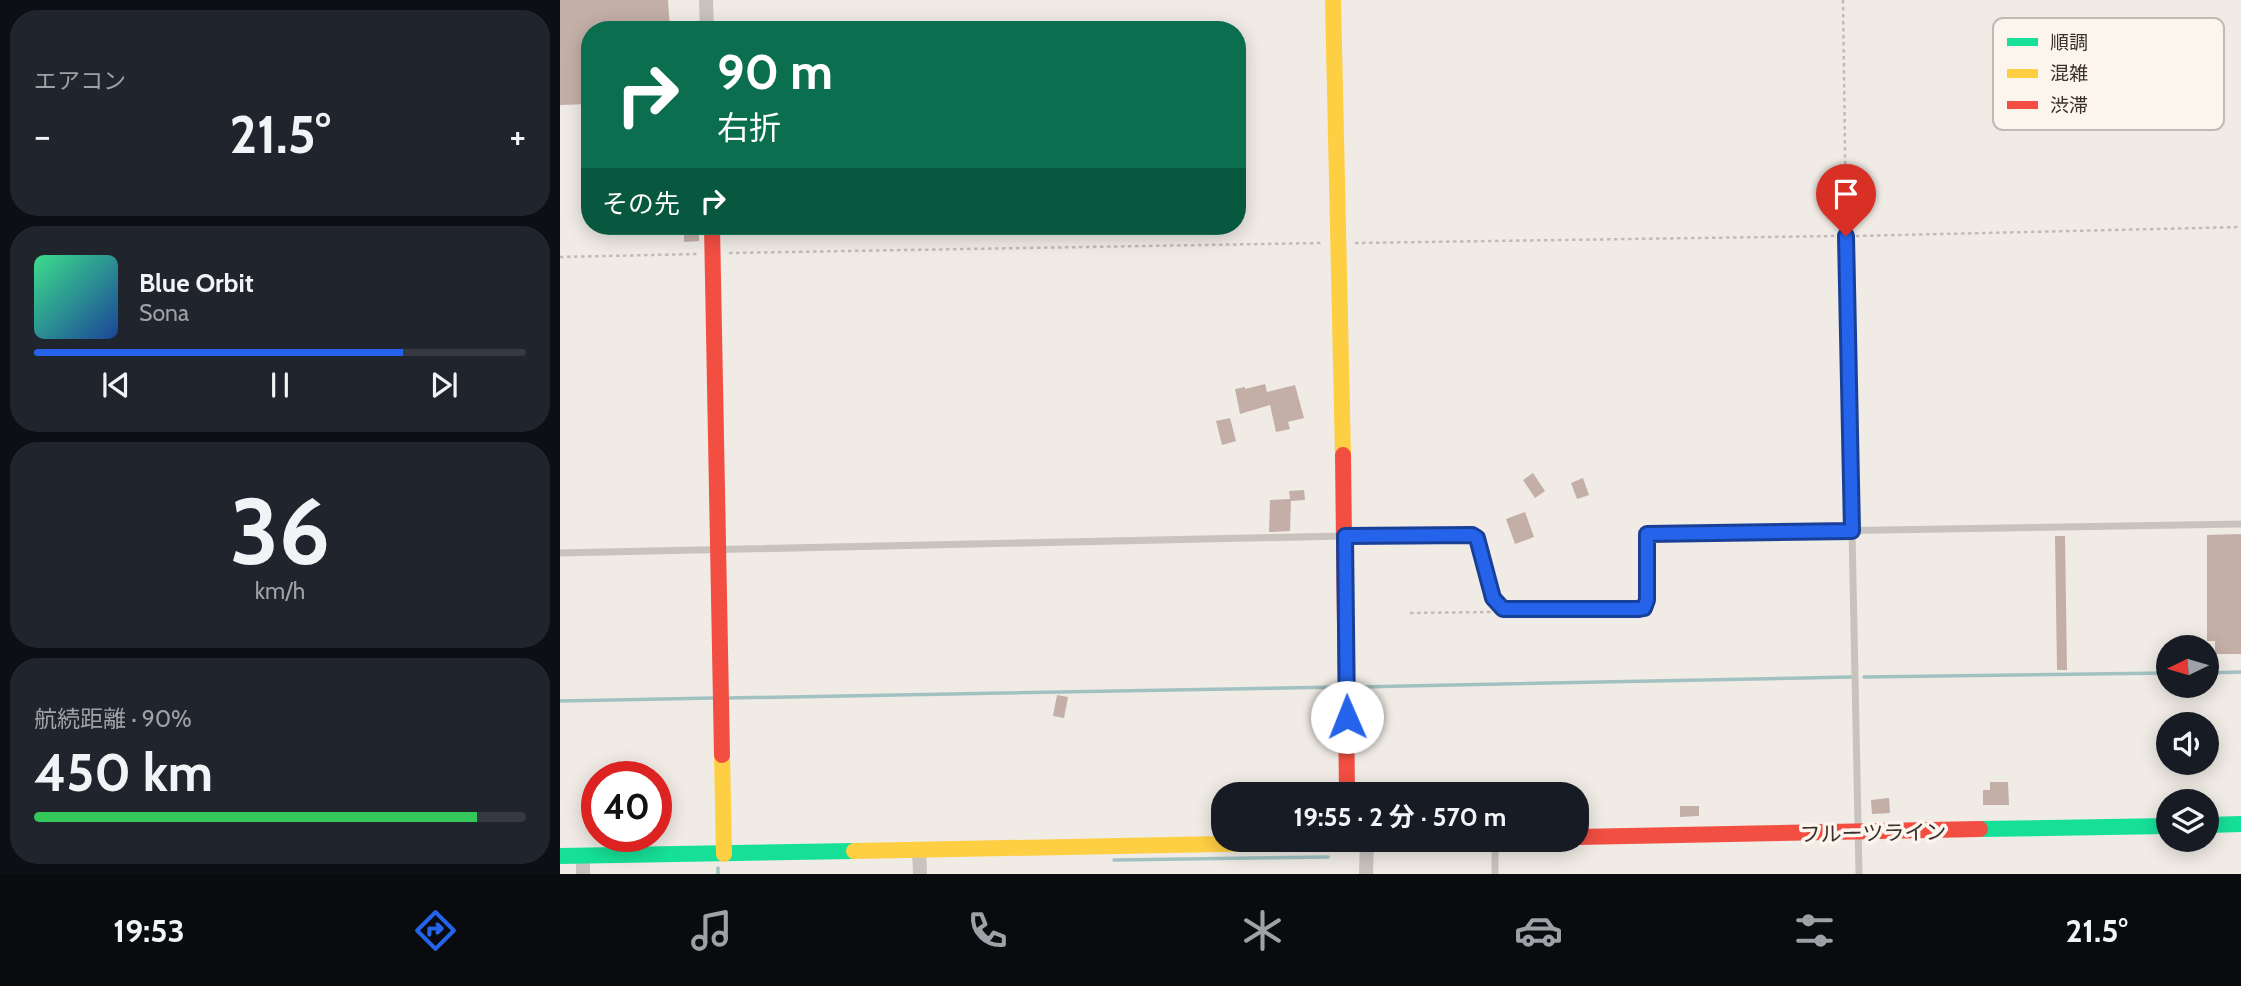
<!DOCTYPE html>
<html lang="ja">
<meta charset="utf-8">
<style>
body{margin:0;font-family:Cabin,"Noto Sans JP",sans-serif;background:#20242c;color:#f1f3f6;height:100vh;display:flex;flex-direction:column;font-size:26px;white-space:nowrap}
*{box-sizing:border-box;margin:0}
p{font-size:23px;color:#9ea1a6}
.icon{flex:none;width:38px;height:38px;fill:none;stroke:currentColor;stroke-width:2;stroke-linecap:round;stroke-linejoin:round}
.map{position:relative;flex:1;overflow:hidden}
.details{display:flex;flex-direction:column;gap:10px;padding:10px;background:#0d0f14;width:560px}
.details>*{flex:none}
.guide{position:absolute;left:21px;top:21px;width:665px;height:214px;border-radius:28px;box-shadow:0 4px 18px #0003;background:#0b6e4f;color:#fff;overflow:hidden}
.needle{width:46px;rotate:265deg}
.buttons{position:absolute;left:1596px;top:635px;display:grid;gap:14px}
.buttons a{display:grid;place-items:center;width:63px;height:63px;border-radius:50%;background:#171b24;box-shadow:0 4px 18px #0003;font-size:35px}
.speed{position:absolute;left:21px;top:761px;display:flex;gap:14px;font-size:35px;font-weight:700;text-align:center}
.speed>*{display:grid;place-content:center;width:91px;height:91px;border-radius:50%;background:#171b24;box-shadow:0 4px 18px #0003;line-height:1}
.speed .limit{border:10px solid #d22;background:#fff;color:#111}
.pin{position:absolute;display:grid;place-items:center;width:60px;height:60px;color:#fff;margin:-72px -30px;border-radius:50% 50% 50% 0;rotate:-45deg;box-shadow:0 0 7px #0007}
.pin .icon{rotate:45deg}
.me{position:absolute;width:77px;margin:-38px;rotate:359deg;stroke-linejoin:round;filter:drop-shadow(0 0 5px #0008)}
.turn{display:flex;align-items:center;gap:24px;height:147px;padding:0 21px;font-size:32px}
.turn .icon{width:91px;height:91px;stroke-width:2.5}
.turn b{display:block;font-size:49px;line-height:60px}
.then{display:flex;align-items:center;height:66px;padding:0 21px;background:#0003;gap:14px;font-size:26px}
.big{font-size:52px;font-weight:700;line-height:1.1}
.details .tile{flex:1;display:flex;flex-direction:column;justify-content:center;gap:10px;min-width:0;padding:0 24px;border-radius:28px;background:#20242c}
.details .dial{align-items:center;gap:0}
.dial b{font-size:91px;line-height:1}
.song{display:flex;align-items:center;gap:21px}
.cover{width:84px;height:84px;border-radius:10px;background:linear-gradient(135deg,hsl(150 70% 55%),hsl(220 70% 35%))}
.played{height:7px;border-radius:4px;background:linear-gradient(90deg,#2563eb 75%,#363941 75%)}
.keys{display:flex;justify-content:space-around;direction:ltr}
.heat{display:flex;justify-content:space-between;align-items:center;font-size:38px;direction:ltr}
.charge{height:10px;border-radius:5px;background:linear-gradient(90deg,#34c759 90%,#363941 0)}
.trip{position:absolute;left:651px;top:782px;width:378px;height:70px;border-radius:28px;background:#171b24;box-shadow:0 4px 18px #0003;font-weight:700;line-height:70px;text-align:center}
.dock{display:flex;height:112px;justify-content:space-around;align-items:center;background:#090b0e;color:#9ea1a6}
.dock .icon{width:49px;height:49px}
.dock .on{color:#2563eb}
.dock b{font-size:32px;color:#f1f3f6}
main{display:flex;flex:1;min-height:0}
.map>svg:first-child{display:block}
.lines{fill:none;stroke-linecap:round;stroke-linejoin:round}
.stream{stroke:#a1c2c1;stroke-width:3.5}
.building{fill:#c3afa7}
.path{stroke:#c2bbb6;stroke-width:2.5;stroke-dasharray:3.5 3.5;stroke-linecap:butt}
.lane{stroke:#c9c3be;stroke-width:7}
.street{stroke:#c9c3be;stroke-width:14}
.fast{stroke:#16e098;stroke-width:16}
.slow{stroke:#ffcf43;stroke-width:16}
.jam{stroke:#f24e42;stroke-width:16}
.route-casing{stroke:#184099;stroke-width:18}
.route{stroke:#2563eb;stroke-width:12}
.labels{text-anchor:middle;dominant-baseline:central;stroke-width:7;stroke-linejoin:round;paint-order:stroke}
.street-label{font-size:21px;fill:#3b302b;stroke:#fbf5ee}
.key{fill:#fbf5ee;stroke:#c1bab4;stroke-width:2}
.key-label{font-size:19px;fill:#3b302b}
</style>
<main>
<section class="details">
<div class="tile"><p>エアコン</p>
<div class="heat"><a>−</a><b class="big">21.5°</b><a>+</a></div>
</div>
<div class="tile">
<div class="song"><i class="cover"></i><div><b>Blue Orbit</b><p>Sona</p></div></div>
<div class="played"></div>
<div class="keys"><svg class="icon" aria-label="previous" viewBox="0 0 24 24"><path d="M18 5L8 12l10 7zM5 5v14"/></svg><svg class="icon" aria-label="pause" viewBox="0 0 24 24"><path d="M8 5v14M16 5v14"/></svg><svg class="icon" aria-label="next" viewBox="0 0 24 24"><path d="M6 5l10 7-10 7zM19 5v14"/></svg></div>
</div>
<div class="tile dial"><b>36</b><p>km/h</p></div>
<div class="tile"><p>航続距離 · 90%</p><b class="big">450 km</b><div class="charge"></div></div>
</section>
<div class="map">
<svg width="1681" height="874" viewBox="0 0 1681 874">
<rect width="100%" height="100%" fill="#f0ebe5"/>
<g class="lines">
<!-- stream -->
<g class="stream">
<path d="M 1647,673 L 1681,672"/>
<path d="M 1304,677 L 1608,673"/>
<path d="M 797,687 L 1291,677"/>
<path d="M 169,698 L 779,687"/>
<path d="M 0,701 L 154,698"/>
<path d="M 554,860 L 768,857"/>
<path d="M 158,868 L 158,874"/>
</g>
</g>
<!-- building -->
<g class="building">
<path d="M 0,0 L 108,0 L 110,30 L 30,30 L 30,104 L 0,105 Z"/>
<path d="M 139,229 L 139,241 L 124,242 L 124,230 Z"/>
<path d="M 705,384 L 707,392 L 735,385 L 744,418 L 728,422 L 730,429 L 716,432 L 710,405 L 680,414 L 675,389 L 685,387 L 685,389 Z"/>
<path d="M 670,418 L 676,441 L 662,445 L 656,421 Z"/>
<path d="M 973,473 L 985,491 L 975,498 L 963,480 Z"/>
<path d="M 1023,478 L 1029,495 L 1017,499 L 1011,483 Z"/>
<path d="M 744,490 L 745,500 L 731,501 L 730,531 L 709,532 L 710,500 L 730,499 L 729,491 Z"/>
<path d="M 965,512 L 974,537 L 955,544 L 946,519 Z"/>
<path d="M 1681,534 L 1681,654 L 1655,654 L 1655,641 L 1647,641 L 1647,535 Z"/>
<path d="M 1495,536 L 1505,536 L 1507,670 L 1497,670 Z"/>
<path d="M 497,695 L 508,697 L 504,718 L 493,716 Z"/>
<path d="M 1430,782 L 1448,782 L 1449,805 L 1423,805 L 1423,790 L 1430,790 Z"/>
<path d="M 1329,798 L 1330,813 L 1312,814 L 1311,800 Z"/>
<path d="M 1120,806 L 1139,806 L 1139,816 L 1120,817 Z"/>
</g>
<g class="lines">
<!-- path -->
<g class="path">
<path d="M 1283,0 L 1286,226"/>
<path d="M 1296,236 L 1681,227"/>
<path d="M 795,243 L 1275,236"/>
<path d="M 169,253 L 761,243"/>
<path d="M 0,257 L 138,254"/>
<path d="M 850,613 L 931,612"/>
</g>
<!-- lane -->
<g class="lane">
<path d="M 1286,236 L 1299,874"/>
<path d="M 0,553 L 785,536 L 912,535 L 917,538 L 933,598 L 943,609 L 1079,609 L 1084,608 L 1087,600 L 1087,534 L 1681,524"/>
<path d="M 935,840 L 935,874"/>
</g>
<!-- street -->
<g class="street">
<path d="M 146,0 L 147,30"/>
<path d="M 359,850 L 360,874"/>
<path d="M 23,856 L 23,874"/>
<path d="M 806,874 L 807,841"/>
</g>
<!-- fast -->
<g class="fast">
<path d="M 1647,825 L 1681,824"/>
<path d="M 1420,829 L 1608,826"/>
<path d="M 0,856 L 294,851"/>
</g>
<!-- slow -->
<g class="slow">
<path d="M 773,0 L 783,455"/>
<path d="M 162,755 L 164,854"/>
<path d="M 294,851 L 870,840"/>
</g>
<!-- jam -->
<g class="jam">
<path d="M 152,226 L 162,755"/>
<path d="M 783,455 L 787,794"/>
<path d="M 1017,837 L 1420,829"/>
</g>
</g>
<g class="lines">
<defs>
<path id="route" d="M 787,717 L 785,536 L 912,535 L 917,538 L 933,598 L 943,609 L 1079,609 L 1084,608 L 1087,600 L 1087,534 L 1292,531 L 1286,236"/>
</defs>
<!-- route casing -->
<use href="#route" class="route-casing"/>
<!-- route -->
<use href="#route" class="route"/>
</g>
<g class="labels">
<!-- street labels -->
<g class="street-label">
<text transform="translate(1313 833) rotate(-1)">フルーツライン</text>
</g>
</g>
<!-- legend -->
<rect x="1433" y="18" width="231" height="112" rx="10" class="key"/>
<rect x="1447" y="38" width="31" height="8" fill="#16e098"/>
<rect x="1447" y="69" width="31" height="9" fill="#ffcf43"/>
<rect x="1447" y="101" width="31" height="8" fill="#f24e42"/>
<g class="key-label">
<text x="1490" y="49">順調</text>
<text x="1490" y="80">混雑</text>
<text x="1490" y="112">渋滞</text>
</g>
</svg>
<div class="buttons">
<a><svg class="needle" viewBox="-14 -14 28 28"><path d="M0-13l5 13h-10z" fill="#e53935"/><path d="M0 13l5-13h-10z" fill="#9ea1a6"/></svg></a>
<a><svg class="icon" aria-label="sound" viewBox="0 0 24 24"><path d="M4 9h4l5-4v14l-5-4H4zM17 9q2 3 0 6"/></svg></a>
<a><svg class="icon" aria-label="layers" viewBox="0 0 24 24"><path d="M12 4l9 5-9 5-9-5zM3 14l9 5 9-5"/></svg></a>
</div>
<div class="speed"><div class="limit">40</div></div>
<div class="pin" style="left:1286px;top:236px;background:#d93025"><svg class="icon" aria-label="arrive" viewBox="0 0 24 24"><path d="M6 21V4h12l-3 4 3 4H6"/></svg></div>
<svg class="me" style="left:787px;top:717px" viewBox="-20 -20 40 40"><circle r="19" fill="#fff"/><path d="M0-13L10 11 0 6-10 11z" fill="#2563eb"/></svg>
<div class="trip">19:55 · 2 分 · 570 m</div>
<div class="guide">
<div class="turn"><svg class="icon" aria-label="right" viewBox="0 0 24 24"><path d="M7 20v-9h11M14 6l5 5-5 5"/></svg><div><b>90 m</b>右折</div></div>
<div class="then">その先<svg class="icon" aria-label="right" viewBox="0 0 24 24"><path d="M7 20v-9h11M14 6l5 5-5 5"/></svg></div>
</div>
</div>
</main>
<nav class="dock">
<b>19:53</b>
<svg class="icon on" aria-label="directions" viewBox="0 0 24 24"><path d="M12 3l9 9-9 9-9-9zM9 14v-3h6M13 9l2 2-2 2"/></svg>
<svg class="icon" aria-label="music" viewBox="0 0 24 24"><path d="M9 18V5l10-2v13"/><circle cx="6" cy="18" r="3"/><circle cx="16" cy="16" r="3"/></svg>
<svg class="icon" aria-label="phone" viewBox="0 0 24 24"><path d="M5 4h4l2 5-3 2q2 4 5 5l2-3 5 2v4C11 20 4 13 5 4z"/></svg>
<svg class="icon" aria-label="climate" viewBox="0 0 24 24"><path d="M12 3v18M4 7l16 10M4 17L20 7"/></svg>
<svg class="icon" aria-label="car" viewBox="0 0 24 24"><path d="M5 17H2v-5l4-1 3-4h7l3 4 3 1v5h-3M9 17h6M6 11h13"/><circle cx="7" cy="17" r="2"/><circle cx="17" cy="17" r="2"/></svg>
<svg class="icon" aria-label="filters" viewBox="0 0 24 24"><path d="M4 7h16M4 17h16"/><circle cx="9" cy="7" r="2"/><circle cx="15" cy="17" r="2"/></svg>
<b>21.5°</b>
</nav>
